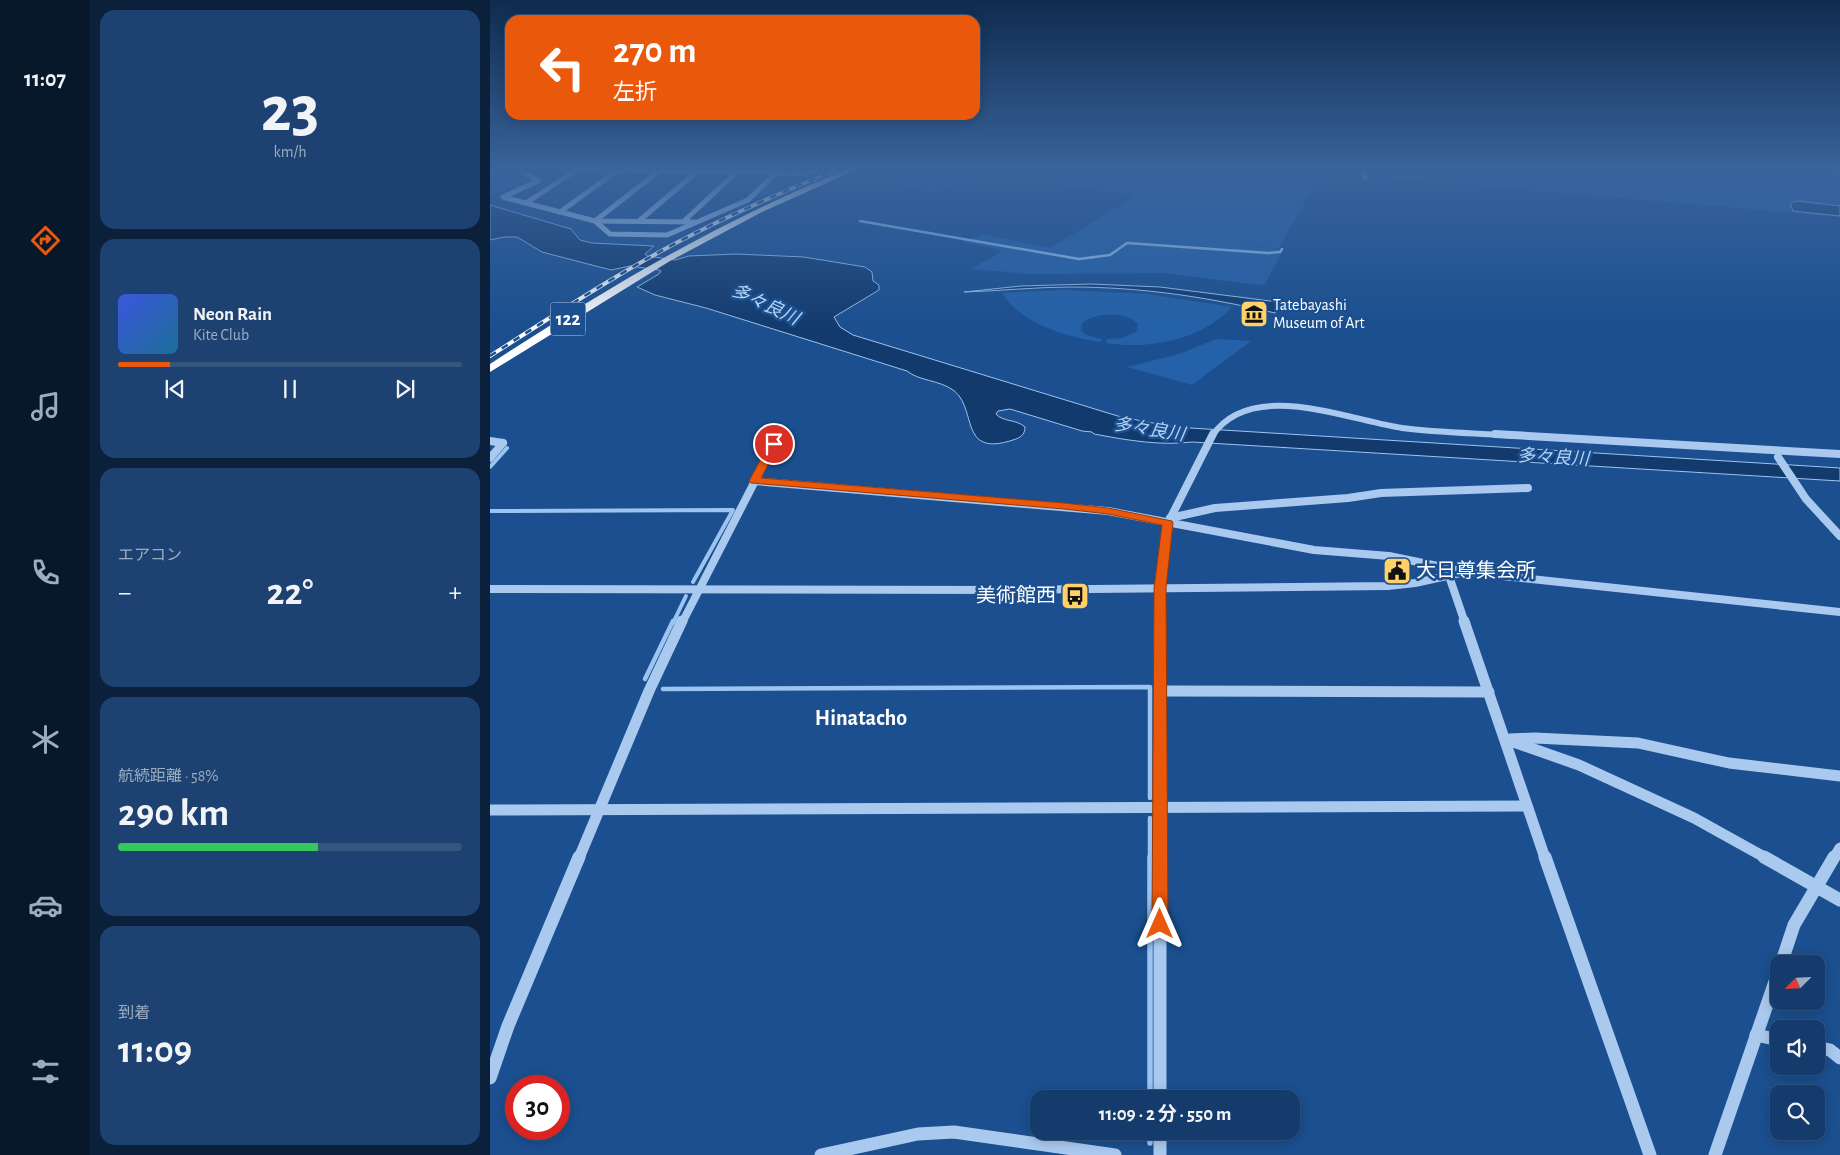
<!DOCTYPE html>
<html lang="ja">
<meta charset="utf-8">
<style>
body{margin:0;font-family:"Alegreya Sans","Noto Sans JP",sans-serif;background:#1d4271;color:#f1f3f6;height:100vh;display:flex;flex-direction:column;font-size:19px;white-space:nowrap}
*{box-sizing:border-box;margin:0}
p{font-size:16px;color:#9dadc1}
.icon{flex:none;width:28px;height:28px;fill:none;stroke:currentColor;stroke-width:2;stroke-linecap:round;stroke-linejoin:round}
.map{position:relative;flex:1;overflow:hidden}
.sheet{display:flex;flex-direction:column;gap:10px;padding:10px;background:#0b203b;width:400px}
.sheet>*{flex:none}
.guide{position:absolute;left:15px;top:15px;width:475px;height:105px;border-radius:15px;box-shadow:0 2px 12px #0003,0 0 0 1px #33557e;background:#ea580c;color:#fff;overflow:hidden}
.needle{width:32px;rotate:246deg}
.fabs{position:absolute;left:1280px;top:955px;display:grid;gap:10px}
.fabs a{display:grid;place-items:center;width:55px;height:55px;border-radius:10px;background:#143b6b;box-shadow:0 2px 12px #0003,0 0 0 1px #33557e;font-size:25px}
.speed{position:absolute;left:15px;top:1075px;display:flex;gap:10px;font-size:25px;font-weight:700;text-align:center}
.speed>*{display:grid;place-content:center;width:65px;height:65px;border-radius:50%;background:#143b6b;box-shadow:0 2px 12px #0003,0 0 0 1px #33557e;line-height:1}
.speed .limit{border:8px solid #d22;background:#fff;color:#111}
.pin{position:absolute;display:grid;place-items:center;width:42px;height:42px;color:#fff;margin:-21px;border:2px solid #fff;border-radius:50%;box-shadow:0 1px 5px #0007}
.me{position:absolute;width:55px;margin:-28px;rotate:0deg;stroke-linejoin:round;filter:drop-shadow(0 0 4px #0008)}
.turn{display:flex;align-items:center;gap:18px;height:105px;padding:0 25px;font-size:22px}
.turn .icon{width:65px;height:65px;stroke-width:2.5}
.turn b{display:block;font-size:35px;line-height:42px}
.big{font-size:38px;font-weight:700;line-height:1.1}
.sheet .tile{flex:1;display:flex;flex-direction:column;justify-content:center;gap:8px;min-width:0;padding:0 18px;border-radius:15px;background:#1d4271}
.sheet .dial{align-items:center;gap:0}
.dial b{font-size:65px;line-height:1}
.song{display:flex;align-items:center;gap:15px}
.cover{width:60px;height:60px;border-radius:8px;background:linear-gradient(135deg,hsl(230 70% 55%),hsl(200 70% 35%))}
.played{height:5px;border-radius:2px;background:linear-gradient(90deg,#ea580c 15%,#33557e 15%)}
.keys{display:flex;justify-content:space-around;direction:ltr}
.heat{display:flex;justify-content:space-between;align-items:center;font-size:28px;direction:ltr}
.charge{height:8px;border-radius:4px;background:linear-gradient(90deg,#34c759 58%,#33557e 0)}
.trip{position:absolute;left:540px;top:1090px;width:270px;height:50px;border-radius:15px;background:#143b6b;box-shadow:0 2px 12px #0003,0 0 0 1px #33557e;font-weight:700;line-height:50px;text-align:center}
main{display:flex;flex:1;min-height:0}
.dock{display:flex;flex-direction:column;width:90px;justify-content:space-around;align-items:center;background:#08182b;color:#9dadc1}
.dock .icon{width:35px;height:35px}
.dock .on{color:#ea580c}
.dock b{font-size:22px;color:#f1f3f6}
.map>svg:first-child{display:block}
.green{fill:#2461a8}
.water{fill:#123a6d;stroke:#9cc4f0}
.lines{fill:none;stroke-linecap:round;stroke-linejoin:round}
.stream-far3{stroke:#9cc4f0;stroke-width:2.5}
.stream-far2{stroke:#9cc4f0;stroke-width:4}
.stream-far1{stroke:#9cc4f0;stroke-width:4.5}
.stream{stroke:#9cc4f0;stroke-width:5.5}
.building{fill:#2a66ad}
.minor-far4{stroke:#a9c9ee;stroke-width:5}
.minor-far3{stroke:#a9c9ee;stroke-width:6}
.minor-far2{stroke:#a9c9ee;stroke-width:8}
.minor-far1{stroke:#a9c9ee;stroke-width:11}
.minor{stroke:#a9c9ee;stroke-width:13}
.highway{fill:#fff;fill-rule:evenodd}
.rail-casing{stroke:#fff;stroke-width:4}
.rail{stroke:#1b4f8f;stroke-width:2.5;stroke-dasharray:7;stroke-linecap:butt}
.route{fill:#ea580c;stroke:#983908}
.labels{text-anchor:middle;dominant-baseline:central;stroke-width:5;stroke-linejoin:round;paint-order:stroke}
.far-poi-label{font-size:16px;fill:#fff;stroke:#1b4f8f;text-anchor:start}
.far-water-label{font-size:18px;font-style:italic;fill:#b5d3f5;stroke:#1b4f8f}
.shield{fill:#1b4f8f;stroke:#bbcadd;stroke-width:1}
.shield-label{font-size:19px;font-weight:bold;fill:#fff}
.poi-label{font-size:20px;fill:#fff;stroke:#1b4f8f;text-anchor:start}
.quarter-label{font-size:22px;font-weight:bold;fill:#fff;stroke:#1b4f8f}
</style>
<main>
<nav class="dock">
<b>11:07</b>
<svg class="icon on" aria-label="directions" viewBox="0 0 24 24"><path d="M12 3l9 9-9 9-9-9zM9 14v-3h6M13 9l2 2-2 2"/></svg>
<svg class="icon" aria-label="music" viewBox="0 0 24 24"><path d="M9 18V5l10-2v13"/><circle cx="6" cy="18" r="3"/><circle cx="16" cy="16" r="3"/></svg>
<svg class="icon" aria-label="phone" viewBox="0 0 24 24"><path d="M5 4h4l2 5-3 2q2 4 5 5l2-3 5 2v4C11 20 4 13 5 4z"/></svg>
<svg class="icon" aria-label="climate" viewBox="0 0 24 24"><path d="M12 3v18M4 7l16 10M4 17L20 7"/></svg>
<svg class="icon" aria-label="car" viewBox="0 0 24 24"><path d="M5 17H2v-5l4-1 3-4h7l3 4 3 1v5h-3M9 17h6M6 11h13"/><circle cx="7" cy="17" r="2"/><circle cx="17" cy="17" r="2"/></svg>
<svg class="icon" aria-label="filters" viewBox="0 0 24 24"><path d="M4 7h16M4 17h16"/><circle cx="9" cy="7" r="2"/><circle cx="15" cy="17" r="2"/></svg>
</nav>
<section class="sheet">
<div class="tile dial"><b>23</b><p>km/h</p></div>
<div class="tile">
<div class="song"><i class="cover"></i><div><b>Neon Rain</b><p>Kite Club</p></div></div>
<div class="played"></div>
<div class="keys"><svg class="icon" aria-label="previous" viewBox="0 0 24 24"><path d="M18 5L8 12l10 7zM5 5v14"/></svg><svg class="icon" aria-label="pause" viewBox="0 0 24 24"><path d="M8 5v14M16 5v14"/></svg><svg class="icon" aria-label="next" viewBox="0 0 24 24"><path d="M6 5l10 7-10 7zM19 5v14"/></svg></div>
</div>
<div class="tile"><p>エアコン</p>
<div class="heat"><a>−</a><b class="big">22°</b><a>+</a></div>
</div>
<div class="tile"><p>航続距離 · 58%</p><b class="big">290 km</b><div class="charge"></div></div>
<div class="tile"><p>到着</p><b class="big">11:09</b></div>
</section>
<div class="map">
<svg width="1350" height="1155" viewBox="0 0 1350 1155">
<rect width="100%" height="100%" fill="#1b4f8f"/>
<!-- green -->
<g class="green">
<path d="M 0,169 L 12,169 L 29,182 L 29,184 L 0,195 Z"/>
<path d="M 433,169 L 460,169 L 483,172 L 446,193 L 411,186 L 443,171 Z"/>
<path d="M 592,169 L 835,169 L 832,178 L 828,179 L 788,249 L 725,242 L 793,250 L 775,284 L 768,285 L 673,273 L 538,274 L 481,269 L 508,254 L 512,250 L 472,242 L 493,234 L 560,248 L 644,197 L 639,194 L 568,185 Z"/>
<path d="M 879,169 L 1337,169 L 1350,170 L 1350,217 L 885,177 L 884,172 Z"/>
<path d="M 290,174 L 313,174 L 316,177 L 263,200 L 286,175 Z"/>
<path d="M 574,290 L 657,294 L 742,307 C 712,340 659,350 616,343 L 617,339 L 632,338 L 646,332 L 648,324 C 635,311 604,312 592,324 L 591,330 L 596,335 L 612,339 L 611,342 C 576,337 532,324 512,293 Z"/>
<path d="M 726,339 L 761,341 L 702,385 L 637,367 L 689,354 Z"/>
</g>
<!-- water -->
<g class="water">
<path d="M 1308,201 L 1350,206 L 1350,216 L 1303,211 L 1300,203 Z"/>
<path d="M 0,205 L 81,229 L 90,240 L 102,243 L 164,246 L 155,254 L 157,256 L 185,260 L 199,256 L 246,254 L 314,257 L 375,267 L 382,272 L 383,281 L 389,285 L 389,290 L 344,317 L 350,327 L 363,335 L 631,417 L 684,427 L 1350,468 L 1350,481 L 702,442 C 670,446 636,440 604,434 L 602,432 L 592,431 L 520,409 L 508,411 L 506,414 C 513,422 526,419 535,427 C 535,435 530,438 523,440 C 468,458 488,408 463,390 C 449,380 429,381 417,371 L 216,308 L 165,295 L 147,287 L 169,274 L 171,271 L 169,270 L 140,266 L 121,270 L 52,252 L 27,237 L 14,237 L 0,240 Z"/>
<path d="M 601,284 L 670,287 L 796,303 L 785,313 C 717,297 651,287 581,287 C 545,287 510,291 474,292 L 531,286 Z"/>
</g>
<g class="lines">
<!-- stream-far3 -->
<path class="stream-far3" d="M 370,221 L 589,259 L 620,255 L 637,243 L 778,253 L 790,252 L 792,249"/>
<!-- stream-far2 -->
<g class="stream-far2">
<path d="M 0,467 L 17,448"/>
<path d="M 0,511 L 243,510 L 203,582"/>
<path d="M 183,623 L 196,596"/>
</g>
<!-- stream-far1 -->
<g class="stream-far1">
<path d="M 155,679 L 183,621"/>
<path d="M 173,689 L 660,687 L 660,798"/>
<path d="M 660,818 L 660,858"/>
</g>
<!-- stream -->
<g class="stream">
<path d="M 660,857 L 660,1099"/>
<path d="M 660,1131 L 660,1143"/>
</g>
</g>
<!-- building -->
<path class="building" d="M 899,564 L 914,565 L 916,578 L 900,578 Z"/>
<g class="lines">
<!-- minor-far4 -->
<g class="minor-far4">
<path d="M 29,169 L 48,181 L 13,197 L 105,221 L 120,234 L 177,235 L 258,200 L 290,169"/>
<path d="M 79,169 L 313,173 L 327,169"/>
<path d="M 868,169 L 874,172 L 875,177"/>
<path d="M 1348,169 L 1350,169"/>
<path d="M 169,171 L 105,221 L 205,222"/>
<path d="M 36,203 L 88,169"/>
<path d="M 70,212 L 128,170"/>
<path d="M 150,220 L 209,170"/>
<path d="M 194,221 L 249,170"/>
</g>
<!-- minor-far3 -->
<path class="minor-far3" d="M 722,436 C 761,378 858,420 912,428 C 950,433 989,433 1027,436"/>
<!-- minor-far2 -->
<g class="minor-far2">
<path d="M 1005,434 L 1350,454"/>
<path d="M 0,441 L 13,443"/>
<path d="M 1288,457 L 1316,499 L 1350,536"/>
<path d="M 0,458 L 13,443"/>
<path d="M 264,481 L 618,511 L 824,550 L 899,556 L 972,571"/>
<path d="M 680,518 L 725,508 L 858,498 L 891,493 L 1038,488"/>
<path d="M 959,576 L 975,623"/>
<path d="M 0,589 L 511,590 L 898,586 L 925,583 L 975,572 L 1350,612"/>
<path d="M 192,623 L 284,444"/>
<path d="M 670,623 L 670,588 L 678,523 L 723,434"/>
</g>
<!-- minor-far1 -->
<g class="minor-far1">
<path d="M 670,621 L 670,858"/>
<path d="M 974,621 L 1055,858"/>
<path d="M 670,691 L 999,692"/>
<path d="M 1015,739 L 1089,765 L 1204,818 L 1276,858"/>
<path d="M 1020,739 L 1045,738 L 1148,743 L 1239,763 L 1350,776"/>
<path d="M 0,810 L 1037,806"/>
<path d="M 89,858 L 159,691 L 192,621"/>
<path d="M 1344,858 L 1350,848"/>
</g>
<!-- minor -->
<g class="minor">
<path d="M 670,857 L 670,1099"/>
<path d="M 1055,857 L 1160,1155"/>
<path d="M 1274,857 L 1350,900"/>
<path d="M 1291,964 L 1304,925 L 1344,857"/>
<path d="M 1266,1035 L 1289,1040"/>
<path d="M 1326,1047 L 1340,1050 L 1350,1058"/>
<path d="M 0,1078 L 18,1026 L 89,857"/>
<path d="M 670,1131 L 670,1155"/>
<path d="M 331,1155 L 428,1134 L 464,1132 L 625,1155"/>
<path d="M 1225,1155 L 1289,970"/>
</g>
<!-- highway -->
<path class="highway" d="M 358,169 L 368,169 L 272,212 L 180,261 L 0,372 L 0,364 C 115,289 231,220 358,169 Z"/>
<defs>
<path id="rail" d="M 0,356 C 61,317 122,277 186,243 C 239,215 294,191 349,169"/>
</defs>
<!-- rail casing -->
<use href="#rail" class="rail-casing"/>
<!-- rail -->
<use href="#rail" class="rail"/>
</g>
<!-- sky -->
<linearGradient id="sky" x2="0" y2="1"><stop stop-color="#0f2b4f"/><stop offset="0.51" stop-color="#39639b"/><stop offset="1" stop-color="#39639b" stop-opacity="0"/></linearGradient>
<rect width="1350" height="330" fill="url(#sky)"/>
<!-- route -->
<path class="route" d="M 280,442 L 287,442 L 289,444 L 271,478 L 574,503 L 618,508 L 682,521 L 683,523 L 676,588 L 678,924 L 676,929 L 670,931 L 665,929 L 662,924 L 664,588 L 672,525 L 618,514 L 574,509 L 261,483 L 259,481 Z"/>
<!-- icons -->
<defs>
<symbol id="museum-square" viewBox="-11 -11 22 22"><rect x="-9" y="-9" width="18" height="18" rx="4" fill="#ffd166" stroke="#1b4f8f"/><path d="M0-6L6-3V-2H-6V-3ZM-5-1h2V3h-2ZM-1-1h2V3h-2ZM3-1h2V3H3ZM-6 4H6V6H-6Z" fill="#111"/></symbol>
<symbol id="civic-square" viewBox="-11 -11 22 22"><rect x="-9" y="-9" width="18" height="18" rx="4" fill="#ffd166" stroke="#1b4f8f"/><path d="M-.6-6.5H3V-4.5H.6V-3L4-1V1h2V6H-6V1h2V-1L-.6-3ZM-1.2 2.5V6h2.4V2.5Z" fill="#111"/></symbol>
<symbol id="bus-square" viewBox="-11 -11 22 22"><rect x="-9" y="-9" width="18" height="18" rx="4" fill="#ffd166" stroke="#1b4f8f"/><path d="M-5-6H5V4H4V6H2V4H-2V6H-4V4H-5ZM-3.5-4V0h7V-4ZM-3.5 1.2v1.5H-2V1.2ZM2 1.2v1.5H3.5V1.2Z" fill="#111"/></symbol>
</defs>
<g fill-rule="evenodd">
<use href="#museum-square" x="748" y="298" width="32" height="32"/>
<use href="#civic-square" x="891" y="555" width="32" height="32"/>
<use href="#bus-square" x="569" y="580" width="32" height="32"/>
</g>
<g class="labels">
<!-- far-poi labels -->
<g class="far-poi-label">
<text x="783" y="305">Tatebayashi<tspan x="783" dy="18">Museum of Art</tspan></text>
</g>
<!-- far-water labels -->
<g class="far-water-label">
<text transform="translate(275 305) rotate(25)">多々良川</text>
<text transform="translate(659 430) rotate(9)">多々良川</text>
<text transform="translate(1063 458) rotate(3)">多々良川</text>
</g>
<!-- shield labels -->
<rect class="shield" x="60.5" y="302.5" width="35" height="33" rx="4"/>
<g class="shield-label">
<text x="78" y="319">122</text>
</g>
<!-- poi labels -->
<g class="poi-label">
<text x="926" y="571">大日尊集会所</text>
<text x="566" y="596" text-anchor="end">美術館西</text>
</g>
<!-- quarter labels -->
<g class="quarter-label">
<text x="371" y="718">Hinatacho</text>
</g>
</g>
</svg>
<div class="fabs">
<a><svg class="needle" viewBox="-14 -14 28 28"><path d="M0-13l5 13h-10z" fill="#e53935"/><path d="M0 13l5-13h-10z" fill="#9dadc1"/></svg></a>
<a><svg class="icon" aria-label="sound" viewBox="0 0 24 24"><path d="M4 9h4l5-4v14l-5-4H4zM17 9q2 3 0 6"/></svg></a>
<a><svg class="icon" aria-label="search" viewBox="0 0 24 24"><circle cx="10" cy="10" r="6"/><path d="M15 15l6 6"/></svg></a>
</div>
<div class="speed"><div class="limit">30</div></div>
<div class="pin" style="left:284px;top:444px;background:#d93025"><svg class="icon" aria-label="arrive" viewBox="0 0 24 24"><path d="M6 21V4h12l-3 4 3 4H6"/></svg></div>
<svg class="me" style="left:670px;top:924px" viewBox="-20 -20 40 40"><path d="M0-17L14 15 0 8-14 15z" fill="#ea580c" stroke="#fff" stroke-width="4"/></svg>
<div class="trip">11:09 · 2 分 · 550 m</div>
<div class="guide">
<div class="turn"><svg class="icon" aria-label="left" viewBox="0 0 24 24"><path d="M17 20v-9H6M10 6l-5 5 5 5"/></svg><div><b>270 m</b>左折</div></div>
</div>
</div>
</main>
